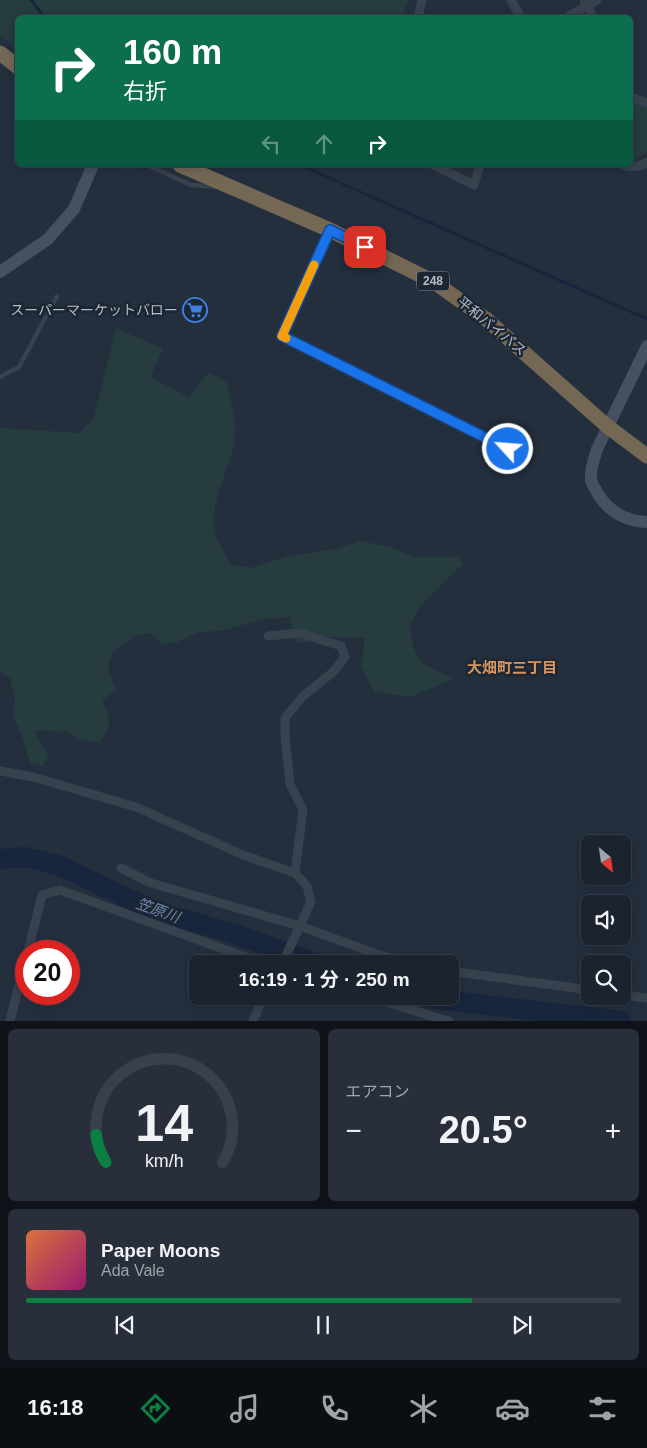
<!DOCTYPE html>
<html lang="ja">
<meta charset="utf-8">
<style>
body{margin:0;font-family:Helvetica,"Noto Sans JP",sans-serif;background:#282f3a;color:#f1f3f6;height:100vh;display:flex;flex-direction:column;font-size:19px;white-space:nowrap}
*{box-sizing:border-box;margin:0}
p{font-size:16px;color:#a0a4aa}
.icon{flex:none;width:28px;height:28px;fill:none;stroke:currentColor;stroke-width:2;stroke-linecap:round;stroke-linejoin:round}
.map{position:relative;height:1021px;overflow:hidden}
.details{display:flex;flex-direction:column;gap:8px;padding:8px;background:#0f1319;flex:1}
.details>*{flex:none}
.banner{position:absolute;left:15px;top:15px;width:618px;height:152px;border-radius:8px;box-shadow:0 2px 12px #0003,0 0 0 1px #39404a;background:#0b6e4f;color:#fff;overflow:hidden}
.needle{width:32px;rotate:151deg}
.buttons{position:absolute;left:581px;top:835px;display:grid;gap:10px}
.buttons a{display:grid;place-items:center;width:50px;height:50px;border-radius:8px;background:#1b232e;box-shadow:0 2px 12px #0003,0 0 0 1px #39404a;font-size:25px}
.speed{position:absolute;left:15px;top:940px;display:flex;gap:10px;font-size:25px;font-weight:700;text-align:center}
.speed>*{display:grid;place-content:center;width:65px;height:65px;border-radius:50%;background:#1b232e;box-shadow:0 2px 12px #0003,0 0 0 1px #39404a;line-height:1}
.speed .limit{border:8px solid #d22;background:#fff;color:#111}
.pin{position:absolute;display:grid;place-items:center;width:42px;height:42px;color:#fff;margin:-21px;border-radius:10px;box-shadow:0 2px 8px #0006}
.me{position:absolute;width:55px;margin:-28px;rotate:296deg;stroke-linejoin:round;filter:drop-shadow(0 0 4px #0008)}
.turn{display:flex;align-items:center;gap:18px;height:105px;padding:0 25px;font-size:22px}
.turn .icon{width:65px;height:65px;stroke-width:2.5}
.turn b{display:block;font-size:35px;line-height:42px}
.lanes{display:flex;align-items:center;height:48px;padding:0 25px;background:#0003;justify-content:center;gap:25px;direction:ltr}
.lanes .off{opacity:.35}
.big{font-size:38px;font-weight:700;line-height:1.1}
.details .widget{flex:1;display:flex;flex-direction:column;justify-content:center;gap:8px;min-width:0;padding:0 18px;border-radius:8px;background:#282f3a}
.details .dial{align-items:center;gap:0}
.dial svg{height:130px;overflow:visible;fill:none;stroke:#39404a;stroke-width:7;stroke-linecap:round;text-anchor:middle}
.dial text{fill:#f1f3f6;stroke:none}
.song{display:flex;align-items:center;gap:15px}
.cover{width:60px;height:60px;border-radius:8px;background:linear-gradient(135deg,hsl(20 70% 55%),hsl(320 70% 35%))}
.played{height:5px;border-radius:2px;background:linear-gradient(90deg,#0b8043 75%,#39404a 75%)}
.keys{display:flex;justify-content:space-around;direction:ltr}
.heat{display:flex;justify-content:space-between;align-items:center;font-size:28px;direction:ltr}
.details .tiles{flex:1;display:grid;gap:8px;grid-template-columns:1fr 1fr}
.widget:last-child{grid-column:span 2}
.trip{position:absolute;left:189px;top:955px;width:270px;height:50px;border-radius:8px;background:#1b232e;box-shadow:0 2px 12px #0003,0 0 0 1px #39404a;font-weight:700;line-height:50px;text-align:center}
.menu{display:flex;height:80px;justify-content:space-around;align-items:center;background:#0b0e12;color:#a0a4aa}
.menu .icon{width:35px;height:35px}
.menu .active{color:#0b8043}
.menu b{font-size:22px;color:#f1f3f6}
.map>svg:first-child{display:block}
.green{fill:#263c3f}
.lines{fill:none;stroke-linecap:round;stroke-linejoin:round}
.stream{stroke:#17263c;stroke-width:3}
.river{stroke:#17263c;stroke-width:20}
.lane{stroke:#38414e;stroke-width:4.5}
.street{stroke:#38414e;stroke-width:9}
.secondary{stroke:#465061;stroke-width:12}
.highway{stroke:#746855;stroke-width:15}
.route-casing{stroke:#114b97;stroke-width:12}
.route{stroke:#1a73e8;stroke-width:9}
.slow{stroke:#f59e0b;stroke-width:9}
.labels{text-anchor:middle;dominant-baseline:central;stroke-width:5;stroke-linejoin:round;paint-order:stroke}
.shield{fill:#1d2633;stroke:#878f9c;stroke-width:1}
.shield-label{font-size:12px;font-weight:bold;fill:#b4bcc9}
.poi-label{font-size:14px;fill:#b4bcc9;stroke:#1d2633;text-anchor:end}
.street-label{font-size:14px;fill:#b4bcc9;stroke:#1d2633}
.neighbourhood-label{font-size:15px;font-weight:bold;fill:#d59563;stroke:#1d2633}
.water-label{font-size:15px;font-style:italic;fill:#6d86a8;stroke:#1d2633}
</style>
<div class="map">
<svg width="647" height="1021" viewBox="0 0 647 1021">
<rect width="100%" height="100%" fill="#242f3e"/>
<!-- green -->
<g class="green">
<path d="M 0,0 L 408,0 L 402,18 L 18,18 L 17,50 L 0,34 Z"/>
<path d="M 630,100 L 647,108 L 647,152 L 634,161 L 630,159 Z"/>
<path d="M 116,328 L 163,349 L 150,377 L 189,397 L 209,372 L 227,383 C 231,405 238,422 234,444 C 229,471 208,505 215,533 C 218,544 226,554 230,564 L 250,568 L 288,556 L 331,550 L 360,541 L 390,547 L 414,557 L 458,557 L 463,564 L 419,607 L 410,626 L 413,647 L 422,663 L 454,679 L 409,697 L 375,692 L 361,667 L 365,638 L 335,637 L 299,643 L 293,639 L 290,617 L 265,619 L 224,630 L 197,633 L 177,642 L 162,644 L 151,633 L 135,636 L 114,652 L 108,662 L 109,672 L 116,690 L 102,701 C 113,722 111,723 100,743 L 82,740 L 67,732 L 36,730 L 37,737 L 49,756 L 43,766 L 30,763 L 21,733 L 13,716 L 15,701 L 10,678 L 0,672 L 0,428 L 80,433 L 94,418 Z"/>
</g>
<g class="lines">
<!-- stream -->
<g class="stream">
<path d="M 31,0 L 45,18"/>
<path d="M 300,165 L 647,319"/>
</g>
<!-- river -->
<g class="river">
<path d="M 0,859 L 25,857 L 58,865 L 155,911 L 235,934 L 318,964"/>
<path d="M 423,996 L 443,1000 L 621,1021"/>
</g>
<!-- lane -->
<g class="lane">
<path d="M 147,165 L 191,185 L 217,187"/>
<path d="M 128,167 L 130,165"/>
<path d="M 328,233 L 282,336 L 508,449"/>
<path d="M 0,377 L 19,367 L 57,296"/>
</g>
<!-- street -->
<g class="street">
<path d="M 511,0 L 521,18"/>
<path d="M 584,0 L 594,18"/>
<path d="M 418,18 L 422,0"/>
<path d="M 566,18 L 597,0"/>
<path d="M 630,97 L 647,103"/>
<path d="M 433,165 L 474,185 L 480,165"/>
<path d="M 623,165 C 630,168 641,167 647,162"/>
<path d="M 268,636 L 299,633 L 341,646 L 345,657 L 333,672 L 302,697 L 285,718 L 285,736 L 290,784 L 303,810 L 295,873 L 307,886 L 311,902 L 282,964"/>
<path d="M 0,771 L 33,777 L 136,807 L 243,855 L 295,873"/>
<path d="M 121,868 L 151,883 L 300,926 L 382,956 L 417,964"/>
<path d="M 28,951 L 42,895 L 60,890 L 265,964"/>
<path d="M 450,971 L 590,990"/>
<path d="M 622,995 L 647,998"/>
<path d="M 365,996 L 449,1021"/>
<path d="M 10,1021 L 26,957"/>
<path d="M 253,1021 L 264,996"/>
</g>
<!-- secondary -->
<g class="secondary">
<path d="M 0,272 L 48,239 L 74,209 L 93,165"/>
<path d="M 647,346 L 597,449 C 594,459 590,469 591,480 C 592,485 596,489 598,494 C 609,512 626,521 647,522"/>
</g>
<!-- highway -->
<g class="highway">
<path d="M 0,53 L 18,67"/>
<path d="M 180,165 L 330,230 L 434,282 L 486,319 L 607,426 L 647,456"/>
</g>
</g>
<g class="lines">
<defs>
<path id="route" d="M 365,247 L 330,230 L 282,336 L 508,449"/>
</defs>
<!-- route casing -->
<use href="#route" class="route-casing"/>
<!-- route -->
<use href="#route" class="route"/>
<!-- slow -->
<path class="slow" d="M 286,338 L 282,336 L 314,265"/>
</g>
<!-- icons -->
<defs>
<symbol id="supermarket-ring" viewBox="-11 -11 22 22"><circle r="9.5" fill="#1d2633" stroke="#3f7fe0" stroke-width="1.5"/><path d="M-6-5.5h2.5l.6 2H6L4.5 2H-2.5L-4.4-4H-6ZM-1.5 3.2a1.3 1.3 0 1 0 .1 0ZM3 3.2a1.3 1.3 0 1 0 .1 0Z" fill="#3f7fe0"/></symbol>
</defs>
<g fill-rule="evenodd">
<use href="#supermarket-ring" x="181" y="296" width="28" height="28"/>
</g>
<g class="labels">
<!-- shield labels -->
<rect class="shield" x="417" y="271.5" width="32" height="19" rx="4"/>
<g class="shield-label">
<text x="433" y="281">248</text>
</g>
<!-- poi labels -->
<g class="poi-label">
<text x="178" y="310">スーパーマーケットバロー</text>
</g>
<!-- street labels -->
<g class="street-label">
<text transform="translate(492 326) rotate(39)">平和バイパス</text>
</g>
<!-- neighbourhood labels -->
<g class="neighbourhood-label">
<text x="512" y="667">大畑町三丁目</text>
</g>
<!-- water labels -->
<g class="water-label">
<text transform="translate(158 910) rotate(20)">笠原川</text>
</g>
</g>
</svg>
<div class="buttons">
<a><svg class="needle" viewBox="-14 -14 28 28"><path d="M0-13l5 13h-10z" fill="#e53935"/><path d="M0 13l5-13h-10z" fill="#a0a4aa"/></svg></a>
<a><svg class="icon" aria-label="sound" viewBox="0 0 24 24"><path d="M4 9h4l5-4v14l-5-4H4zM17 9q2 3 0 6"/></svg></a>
<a><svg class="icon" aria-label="search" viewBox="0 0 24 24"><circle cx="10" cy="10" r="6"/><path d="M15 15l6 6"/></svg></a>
</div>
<div class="speed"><div class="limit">20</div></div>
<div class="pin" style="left:365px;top:247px;background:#d93025"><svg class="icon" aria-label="arrive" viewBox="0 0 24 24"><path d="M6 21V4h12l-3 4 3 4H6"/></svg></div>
<svg class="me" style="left:508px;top:449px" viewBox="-20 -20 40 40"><circle r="17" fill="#1a73e8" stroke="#fff" stroke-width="3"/><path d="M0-11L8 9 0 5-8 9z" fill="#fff"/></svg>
<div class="trip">16:19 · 1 分 · 250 m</div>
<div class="banner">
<div class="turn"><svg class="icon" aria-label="right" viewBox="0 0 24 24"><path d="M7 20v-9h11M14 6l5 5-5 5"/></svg><div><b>160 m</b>右折</div></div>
<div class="lanes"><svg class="icon off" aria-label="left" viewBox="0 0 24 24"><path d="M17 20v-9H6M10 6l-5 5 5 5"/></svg><svg class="icon off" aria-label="ahead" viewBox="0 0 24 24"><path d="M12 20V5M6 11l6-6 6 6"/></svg><svg class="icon" aria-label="right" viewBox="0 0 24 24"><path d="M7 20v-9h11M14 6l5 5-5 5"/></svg></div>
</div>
</div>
<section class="details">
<div class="tiles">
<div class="widget dial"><svg viewBox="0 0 100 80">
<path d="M14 69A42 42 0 1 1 86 69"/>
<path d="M14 69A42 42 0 0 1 8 52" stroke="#0b8043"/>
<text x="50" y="56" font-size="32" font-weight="700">14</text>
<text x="50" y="72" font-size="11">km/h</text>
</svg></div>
<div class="widget"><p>エアコン</p>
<div class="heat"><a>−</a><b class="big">20.5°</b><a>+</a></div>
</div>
<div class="widget">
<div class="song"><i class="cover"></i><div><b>Paper Moons</b><p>Ada Vale</p></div></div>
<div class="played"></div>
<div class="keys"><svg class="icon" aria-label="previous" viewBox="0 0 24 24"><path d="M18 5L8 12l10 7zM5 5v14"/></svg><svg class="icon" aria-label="pause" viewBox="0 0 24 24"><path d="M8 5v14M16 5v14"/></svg><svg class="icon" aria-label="next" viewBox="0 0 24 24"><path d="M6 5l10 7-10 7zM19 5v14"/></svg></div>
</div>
</div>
</section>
<nav class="menu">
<b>16:18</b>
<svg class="icon active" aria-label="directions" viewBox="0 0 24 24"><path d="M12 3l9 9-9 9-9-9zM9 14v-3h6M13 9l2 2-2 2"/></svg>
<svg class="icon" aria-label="music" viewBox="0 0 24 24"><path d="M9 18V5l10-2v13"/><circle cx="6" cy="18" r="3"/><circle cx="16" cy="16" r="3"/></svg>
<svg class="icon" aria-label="phone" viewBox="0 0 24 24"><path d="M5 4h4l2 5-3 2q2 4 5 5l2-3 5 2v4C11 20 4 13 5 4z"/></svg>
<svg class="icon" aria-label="climate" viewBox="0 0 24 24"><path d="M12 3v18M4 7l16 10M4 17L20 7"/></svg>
<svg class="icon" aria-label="car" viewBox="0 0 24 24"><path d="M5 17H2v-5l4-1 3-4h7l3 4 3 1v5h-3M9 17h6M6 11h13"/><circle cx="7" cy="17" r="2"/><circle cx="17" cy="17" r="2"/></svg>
<svg class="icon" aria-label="filters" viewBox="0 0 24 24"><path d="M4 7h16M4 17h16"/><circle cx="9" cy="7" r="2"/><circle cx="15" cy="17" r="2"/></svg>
</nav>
